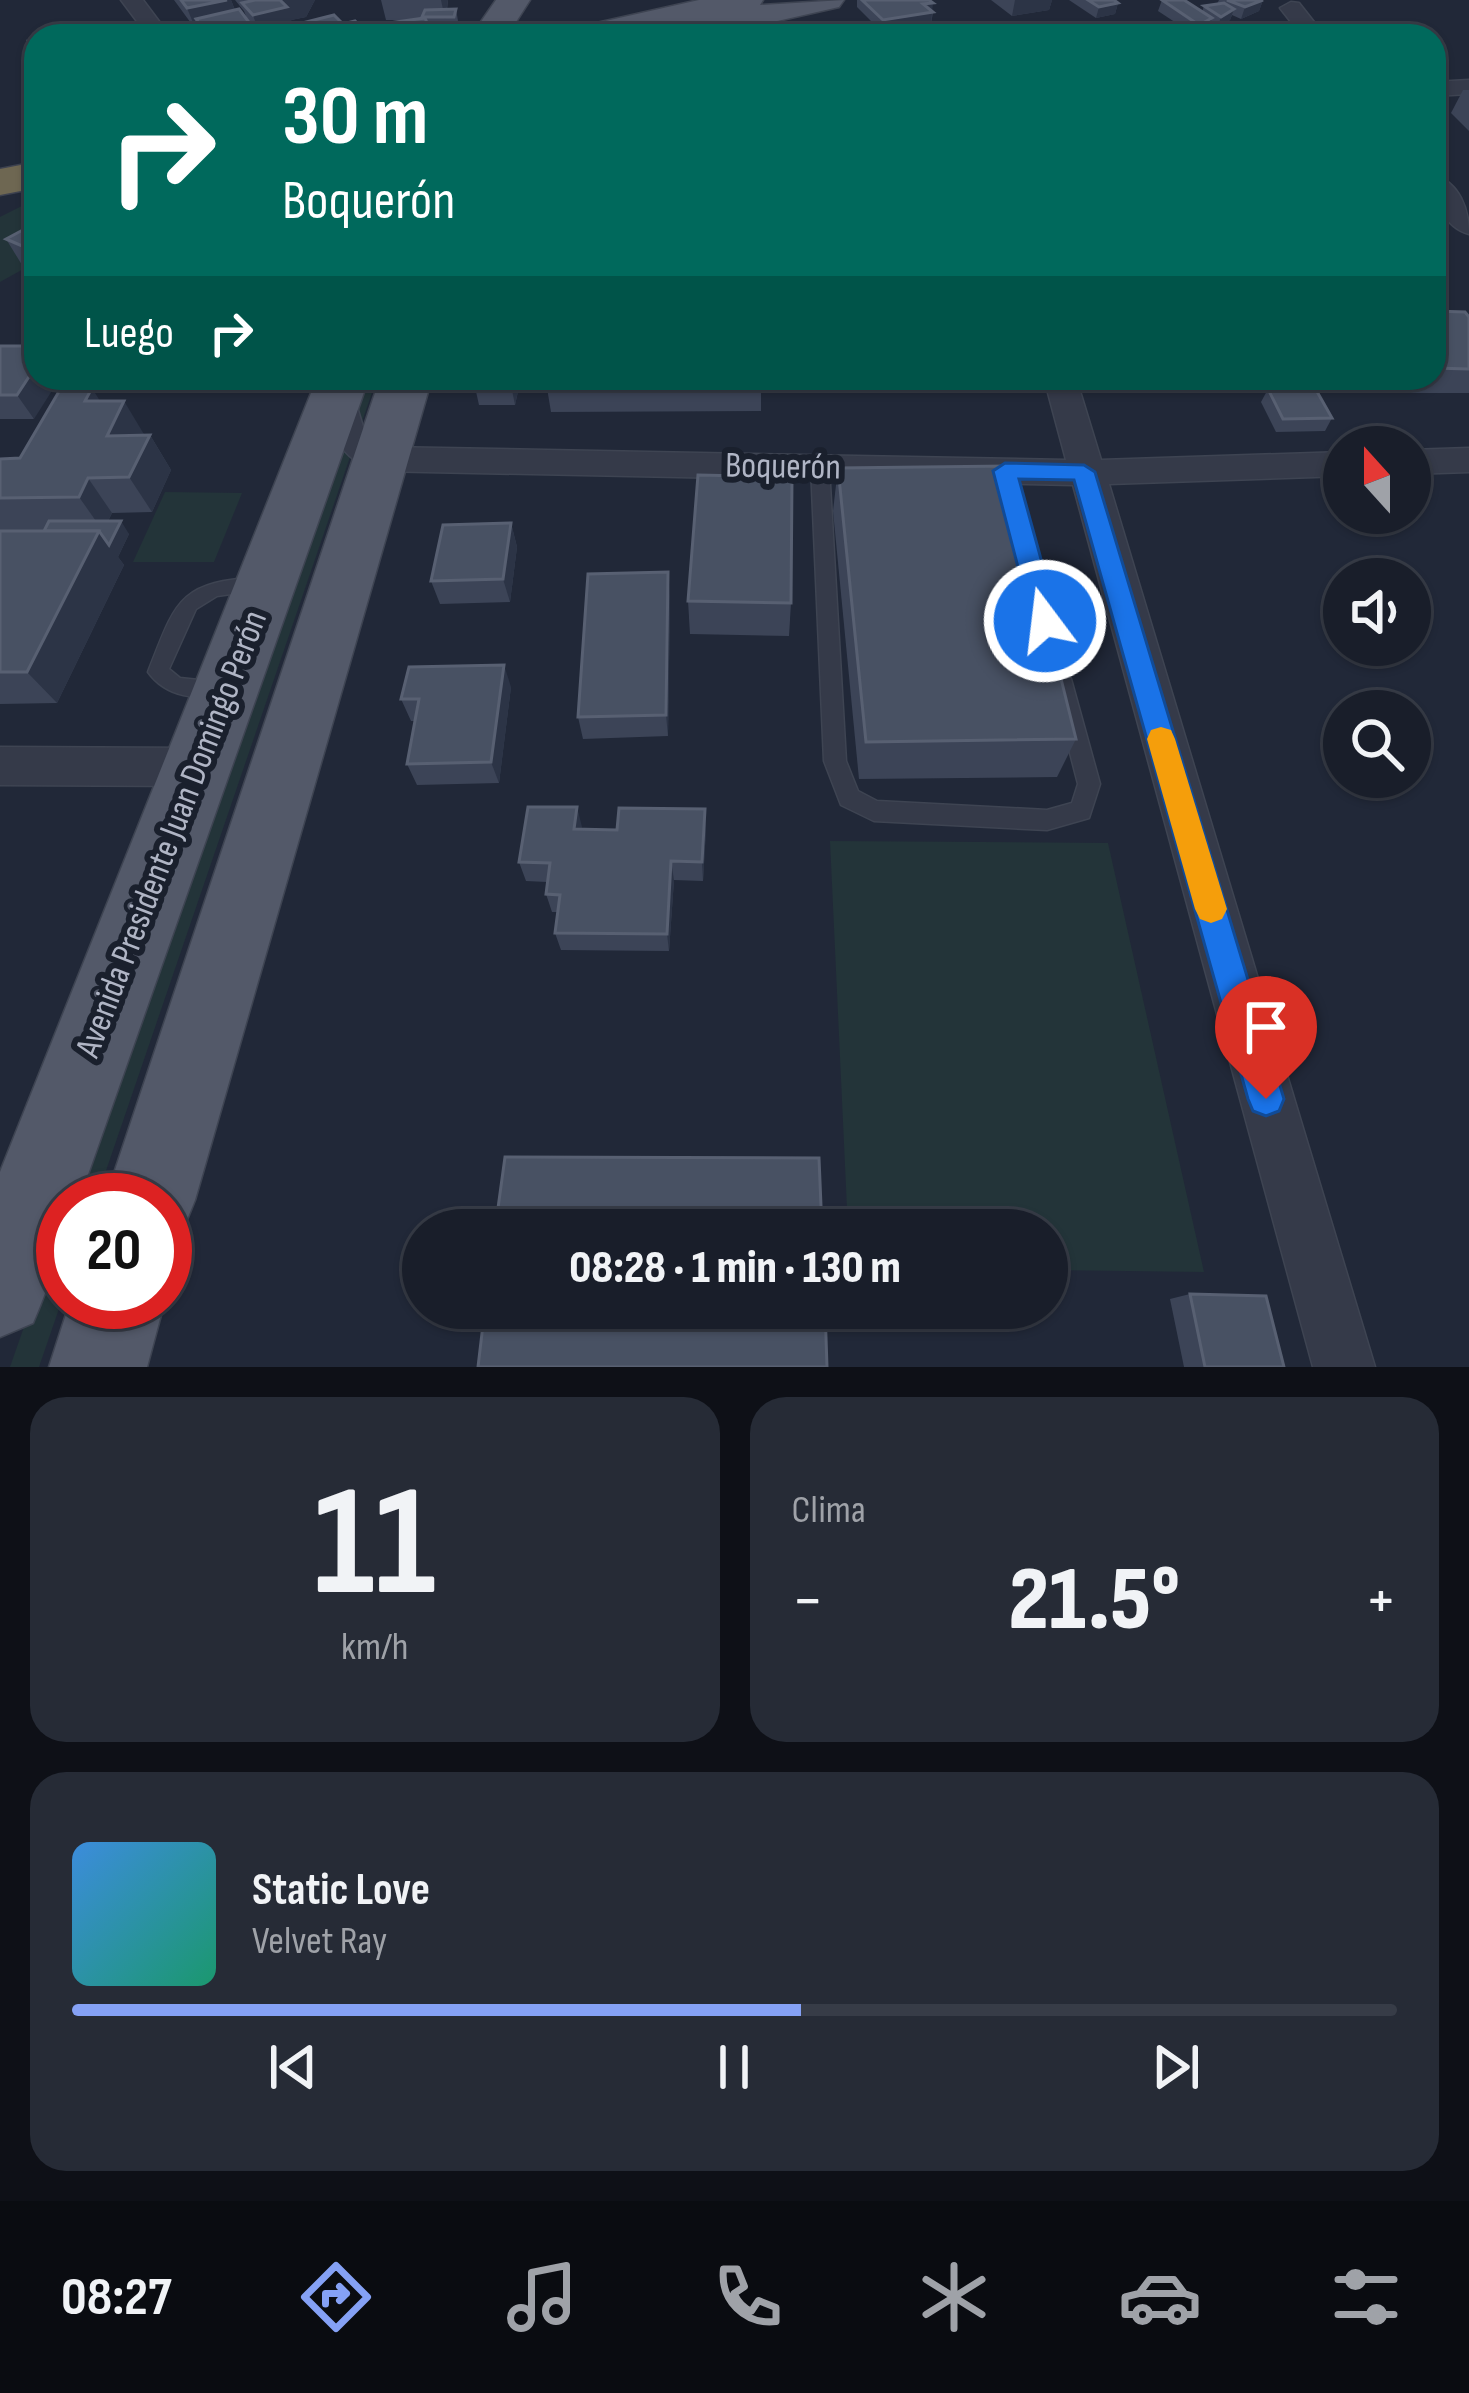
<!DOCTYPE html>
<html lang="es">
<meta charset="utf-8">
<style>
body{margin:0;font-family:"Sofia Sans Condensed",sans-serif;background:#262b36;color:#f1f3f6;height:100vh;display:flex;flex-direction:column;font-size:45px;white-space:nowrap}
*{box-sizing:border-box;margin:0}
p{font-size:39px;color:#9fa2a8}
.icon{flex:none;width:66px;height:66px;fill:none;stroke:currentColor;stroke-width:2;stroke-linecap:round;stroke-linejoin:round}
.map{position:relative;height:1367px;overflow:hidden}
.details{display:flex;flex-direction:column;gap:30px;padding:30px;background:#0e1017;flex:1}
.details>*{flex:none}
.top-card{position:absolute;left:24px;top:24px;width:1422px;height:366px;border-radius:36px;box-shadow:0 3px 9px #0004,0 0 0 3px #373c47;background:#00695c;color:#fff;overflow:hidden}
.needle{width:78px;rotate:339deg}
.tools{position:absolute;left:1323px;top:426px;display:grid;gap:24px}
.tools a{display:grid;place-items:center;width:108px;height:108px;border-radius:50%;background:#191e2a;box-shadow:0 3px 9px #0004,0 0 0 3px #373c47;font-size:60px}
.speed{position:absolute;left:36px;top:1173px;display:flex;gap:24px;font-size:60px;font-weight:700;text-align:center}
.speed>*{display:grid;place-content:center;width:156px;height:156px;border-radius:50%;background:#191e2a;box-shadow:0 3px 9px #0004,0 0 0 3px #373c47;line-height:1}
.speed .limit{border:18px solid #d22;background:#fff;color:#111}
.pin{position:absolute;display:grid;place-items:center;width:102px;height:102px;color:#fff;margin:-123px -51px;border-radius:50% 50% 50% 0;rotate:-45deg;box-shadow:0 0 12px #0007}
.pin .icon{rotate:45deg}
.me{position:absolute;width:132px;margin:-66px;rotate:345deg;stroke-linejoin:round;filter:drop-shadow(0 0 9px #0008)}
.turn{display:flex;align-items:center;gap:42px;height:252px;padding:0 60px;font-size:54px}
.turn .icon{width:156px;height:156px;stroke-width:2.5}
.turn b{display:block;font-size:84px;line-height:102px}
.then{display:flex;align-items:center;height:114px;padding:0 60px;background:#0003;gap:24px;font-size:45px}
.big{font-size:90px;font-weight:800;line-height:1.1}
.details .tile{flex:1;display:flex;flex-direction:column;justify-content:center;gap:18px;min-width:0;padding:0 42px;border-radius:36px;background:#262b36}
.details .dial{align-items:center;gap:0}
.dial b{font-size:156px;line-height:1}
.song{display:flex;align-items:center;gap:36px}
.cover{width:144px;height:144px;border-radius:18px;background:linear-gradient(135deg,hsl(210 70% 55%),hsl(160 70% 35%))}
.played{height:12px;border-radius:6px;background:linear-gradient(90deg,#85a1f5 55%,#373c47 55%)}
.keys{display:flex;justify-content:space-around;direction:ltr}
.heat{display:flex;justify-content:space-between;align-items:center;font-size:66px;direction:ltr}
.details .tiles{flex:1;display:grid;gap:30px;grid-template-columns:1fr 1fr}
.tile:last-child{grid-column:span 2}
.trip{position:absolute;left:402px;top:1209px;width:666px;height:120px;border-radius:60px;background:#191e2a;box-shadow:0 3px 9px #0004,0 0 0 3px #373c47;font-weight:800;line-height:120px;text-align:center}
.tab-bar{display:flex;height:192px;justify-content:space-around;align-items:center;background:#0a0c11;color:#9fa2a8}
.tab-bar .icon{width:84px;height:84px}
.tab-bar .active{color:#85a1f5}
.tab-bar b{font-size:54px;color:#f1f3f6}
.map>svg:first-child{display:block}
.green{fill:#233439}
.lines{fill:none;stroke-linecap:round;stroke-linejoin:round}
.lane-casing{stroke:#3e4452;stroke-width:3}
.street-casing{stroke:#3e4452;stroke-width:3}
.primary-casing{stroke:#3e4452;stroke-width:3}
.highway-casing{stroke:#3d4250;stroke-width:3}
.lane{fill:#353a49;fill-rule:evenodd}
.street{fill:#353a49;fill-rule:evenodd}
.primary{fill:#535969;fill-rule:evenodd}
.highway{fill:#6e6752;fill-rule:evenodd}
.wall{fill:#3c4457}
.shaded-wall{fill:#2c3446}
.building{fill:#485163;stroke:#586072;stroke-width:3}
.route{fill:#1a73e8;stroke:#114b97;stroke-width:3}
.slow{fill:#f59e0b}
.labels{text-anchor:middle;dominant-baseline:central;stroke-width:12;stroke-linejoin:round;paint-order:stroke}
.street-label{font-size:36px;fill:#b0b5c5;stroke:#1a202d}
</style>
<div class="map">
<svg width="1469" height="1367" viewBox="0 0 1469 1367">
<rect width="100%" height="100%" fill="#212838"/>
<!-- green -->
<g class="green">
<path d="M 36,199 L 36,262 L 0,282 L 0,217 Z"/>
<path d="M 358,378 L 377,378 L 96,1200 L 68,1200 Z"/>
<path d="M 165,492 L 242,493 L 214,562 L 133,562 Z"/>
<path d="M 830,841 L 1108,843 L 1204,1272 L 1047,1270 L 1047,1230 L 848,1230 Z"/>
<path d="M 63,1215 L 63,1297 L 39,1367 L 10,1367 Z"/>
</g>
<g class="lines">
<defs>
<g id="lane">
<path d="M 820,461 L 829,467 L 846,761 L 858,791 L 877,801 L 1047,810 L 1072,803 L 1078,784 L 1051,679 L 1054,673 L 1068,673 L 1071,679 L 1100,784 L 1089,818 L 1047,830 L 874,821 L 841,805 L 824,761 L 811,467 Z"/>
<path d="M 260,577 L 270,584 L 267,589 L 217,596 L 196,609 L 169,669 L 180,678 L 227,683 L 231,689 L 227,695 C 198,701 166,697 148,672 C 176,601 178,582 260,577 Z"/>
</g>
<g id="street">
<path d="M 121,0 L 143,0 L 170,36 L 148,36 Z"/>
<path d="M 1291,2 L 1299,3 L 1325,36 L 1302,36 L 1280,8 Z"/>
<path d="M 1469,80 L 1469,94 L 1434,96 L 1434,82 Z"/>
<path d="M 1434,175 C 1460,183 1469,210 1469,234 C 1443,227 1434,199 1434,175 Z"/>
<path d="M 1044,378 L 1076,378 L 1101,460 L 1344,452 L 1344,476 L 1109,484 L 1375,1367 L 1313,1367 L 1073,485 L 378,471 C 338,460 329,428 321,392 L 326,384 L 350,384 L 364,430 L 386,447 L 1066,460 Z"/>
<path d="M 1469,448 L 1469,472 L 1410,474 L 1410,450 Z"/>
<path d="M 0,747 L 196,748 L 212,754 L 218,767 L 212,780 L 196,786 L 0,785 Z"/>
</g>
<g id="primary">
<path d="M 496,0 L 530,0 L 507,36 L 471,36 Z"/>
<path d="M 699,0 L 763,0 L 760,5 L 844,0 L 839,7 L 712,36 L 694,34 L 689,27 L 692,22 L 630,36 L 564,36 L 570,29 Z"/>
<path d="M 317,378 L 369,378 L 79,1200 L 63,1200 C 63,1246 51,1281 33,1323 L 0,1337 L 0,1172 Z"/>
<path d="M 380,378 L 432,378 L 195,1200 L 182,1232 L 165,1239 L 165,1200 L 105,1200 Z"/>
<path d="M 70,1302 L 165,1300 L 147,1367 L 49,1367 Z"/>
</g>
<path id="highway" d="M 36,162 L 36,188 L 0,195 L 0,169 Z"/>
</defs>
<!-- lane casing -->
<use href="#lane" class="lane-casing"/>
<!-- street casing -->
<use href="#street" class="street-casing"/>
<!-- primary casing -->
<use href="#primary" class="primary-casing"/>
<!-- highway casing -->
<use href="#highway" class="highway-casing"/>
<!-- lane -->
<use href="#lane" class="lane"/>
<!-- street -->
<use href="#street" class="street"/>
<!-- primary -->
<use href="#primary" class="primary"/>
<!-- highway -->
<use href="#highway" class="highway"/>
</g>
<!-- wall -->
<g class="wall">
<path d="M 174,0 L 231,0 L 235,10 L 248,21 L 244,11 L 235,0 L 315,0 L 306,17 L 291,20 L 293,25 L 343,24 L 361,27 L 412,20 L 386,20 L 381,0 L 448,0 L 447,10 L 456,9 L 458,21 L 456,28 L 429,29 L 431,36 L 293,36 L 291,30 L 259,36 L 252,28 L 255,36 L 205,36 L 200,30 L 196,30 Z"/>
<path d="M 857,0 L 929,0 L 933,12 L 931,24 L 882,32 L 857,7 Z"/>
<path d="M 991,0 L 1052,0 L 1049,10 L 1012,16 Z"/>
<path d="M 1069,0 L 1114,0 L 1118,3 L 1115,14 L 1096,18 Z"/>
<path d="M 1162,0 L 1202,12 L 1204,6 L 1217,4 L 1219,0 L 1263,0 L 1259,11 L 1241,19 L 1232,15 L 1230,20 L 1217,28 L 1210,24 L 1208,30 L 1196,36 L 1158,11 Z"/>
<path d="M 1463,90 L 1469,90 L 1469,131 L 1451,113 Z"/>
<path d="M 36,223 L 36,278 L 27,273 L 6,239 Z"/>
<path d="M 1434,311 L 1469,317 L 1469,393 L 1396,393 L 1388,379 L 1381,390 L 1346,390 L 1340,378 L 1434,378 Z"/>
<path d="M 0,346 L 34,419 L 0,419 Z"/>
<path d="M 473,378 L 521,378 L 515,405 L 479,405 Z"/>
<path d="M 761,378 L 761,411 L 551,412 L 547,388 Z"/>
<path d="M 1202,378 L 1252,378 L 1249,385 L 1205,385 Z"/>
<path d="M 1252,378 L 1301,378 L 1299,383 L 1255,383 Z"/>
<path d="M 1268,389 L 1332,418 L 1325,431 L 1276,432 L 1261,402 Z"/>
<path d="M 100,401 L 145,435 L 150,435 L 171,470 L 152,512 L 112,513 L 108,521 L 129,534 L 118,557 L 124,565 L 57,703 L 0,704 L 0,459 L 20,458 Z"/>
<path d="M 838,468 L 1076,739 L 1057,777 L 859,779 L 833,511 Z"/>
<path d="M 511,523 L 517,547 L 510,602 L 440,604 L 431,581 Z"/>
<path d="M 670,596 L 668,736 L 583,739 L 578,717 Z"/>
<path d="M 688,601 L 791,603 L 789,636 L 690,634 Z"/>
<path d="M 511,687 L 499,783 L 417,785 L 407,764 L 415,721 L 411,721 L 401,699 Z"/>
<path d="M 577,807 L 581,829 L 706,829 L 703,881 L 674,880 L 669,951 L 561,950 L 555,933 L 557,912 L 552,912 L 546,894 L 547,882 L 526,881 L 519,862 Z"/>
<path d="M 1190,1294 L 1284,1367 L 1184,1367 L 1170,1299 Z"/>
</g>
<!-- shaded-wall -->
<g class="shaded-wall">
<path d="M 227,0 L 231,0 L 239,21 L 196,19 L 200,30 L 196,30 L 187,8 Z"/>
<path d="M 255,0 L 315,0 L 306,17 L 291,20 L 294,29 L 290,26 L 291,30 L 265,36 L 260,36 L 253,15 Z"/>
<path d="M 441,0 L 448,0 L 445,19 Z"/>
<path d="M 1015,0 L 1052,0 L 1049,10 L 1012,16 Z"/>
<path d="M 1263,0 L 1259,11 L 1241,19 L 1245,7 Z"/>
<path d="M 933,3 L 931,24 L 882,32 L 883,20 L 923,4 Z"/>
<path d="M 1118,3 L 1115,14 L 1096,18 L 1099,7 Z"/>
<path d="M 1234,9 L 1230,20 L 1217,28 L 1221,17 Z"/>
<path d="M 1212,18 L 1208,30 L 1195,36 L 1199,25 Z"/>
<path d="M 251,25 L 255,36 L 208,36 L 207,34 Z"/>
<path d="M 428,25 L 431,36 L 372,36 Z"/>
<path d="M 36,366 L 36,378 L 60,378 L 34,419 L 17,395 Z"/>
<path d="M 511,378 L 521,378 L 515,405 L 510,380 Z"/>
<path d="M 92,388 L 113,422 L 124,401 L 145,436 L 129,470 L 85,401 Z"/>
<path d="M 150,435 L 171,470 L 152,512 L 129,477 Z"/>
<path d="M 88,478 L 112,513 L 103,531 L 79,497 Z"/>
<path d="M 121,521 L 129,534 L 118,557 L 124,565 L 57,703 L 27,672 L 99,531 Z"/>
<path d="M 511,523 L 517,547 L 510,602 L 503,579 Z"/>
<path d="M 668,572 L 670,596 L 668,736 L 666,715 Z"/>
<path d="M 504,665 L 511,687 L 499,783 L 491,762 Z"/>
<path d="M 577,807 L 582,827 L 579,849 L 574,829 Z"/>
<path d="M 705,809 L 706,829 L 703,881 L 702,862 Z"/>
<path d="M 671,861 L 674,880 L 669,951 L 667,934 Z"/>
</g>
<!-- building -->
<g class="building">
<path d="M 181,0 L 227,0 L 187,8 Z"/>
<path d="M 255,0 L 280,0 L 287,7 L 253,15 L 242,3 Z"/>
<path d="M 862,0 L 929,0 L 933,3 L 923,4 L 933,12 L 883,20 Z"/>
<path d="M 1088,0 L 1114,0 L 1118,3 L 1099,7 Z"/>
<path d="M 1162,0 L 1184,0 L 1212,18 L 1199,25 Z"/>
<path d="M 1227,0 L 1263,0 L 1245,7 Z"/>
<path d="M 1224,3 L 1234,9 L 1221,17 L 1204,6 Z"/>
<path d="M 239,9 L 251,25 L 207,34 L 196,19 Z"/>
<path d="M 456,9 L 454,17 L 422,17 L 425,10 Z"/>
<path d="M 334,15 L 343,24 L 355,21 L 366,32 L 350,36 L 299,36 L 290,26 Z"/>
<path d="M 425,18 L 428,25 L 372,36 L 367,36 L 361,27 Z"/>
<path d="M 104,27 L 107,36 L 56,36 Z"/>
<path d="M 426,32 L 429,36 L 402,36 Z"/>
<path d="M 36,40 L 36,79 L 28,41 Z"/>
<path d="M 36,223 L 36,252 L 6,239 Z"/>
<path d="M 1434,311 L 1465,312 L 1469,317 L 1469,369 L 1434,368 Z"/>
<path d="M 0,346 L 36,346 L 36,366 L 17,395 L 0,395 Z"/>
<path d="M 473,378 L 511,378 L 510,380 L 472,380 Z"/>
<path d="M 548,378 L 761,378 L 762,386 L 547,388 Z"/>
<path d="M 61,388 L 92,388 L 85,401 L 124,401 L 107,436 L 150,435 L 129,477 L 88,478 L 79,497 L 0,498 L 0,459 L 20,458 Z"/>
<path d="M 1315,388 L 1332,418 L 1283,419 L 1268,389 Z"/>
<path d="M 1008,466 L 1076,739 L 866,742 L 838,468 Z"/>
<path d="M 698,475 L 792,477 L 791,603 L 688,601 Z"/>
<path d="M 49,521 L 121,521 L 109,545 L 99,531 L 44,531 Z"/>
<path d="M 511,523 L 503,579 L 431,581 L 443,525 Z"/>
<path d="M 0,531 L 99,531 L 27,672 L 0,672 Z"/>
<path d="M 668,572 L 666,715 L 578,717 L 588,574 Z"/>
<path d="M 504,665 L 491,762 L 407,764 L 419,699 L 401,699 L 409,667 Z"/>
<path d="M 528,807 L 577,807 L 574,829 L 617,830 L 619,808 L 705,809 L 702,862 L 671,861 L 667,934 L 555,933 L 560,895 L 546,894 L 550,863 L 519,862 Z"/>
<path d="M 505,1157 L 819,1158 L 822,1230 L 495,1230 Z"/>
<path d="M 1190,1294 L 1266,1296 L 1284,1367 L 1205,1367 Z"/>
<path d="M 485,1308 L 825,1308 L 827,1367 L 478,1367 Z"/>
</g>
<!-- route -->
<path class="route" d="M 1005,463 L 1084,465 L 1095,472 L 1284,1099 L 1279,1111 L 1266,1116 L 1253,1111 L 1248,1099 L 1074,480 L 1019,479 L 1058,621 L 1045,631 L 1032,621 L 993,471 Z"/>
<!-- slow -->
<path class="slow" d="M 1161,727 L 1171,730 L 1175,739 L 1227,909 L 1222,919 L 1211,923 L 1200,919 L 1195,909 L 1147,739 L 1151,730 Z"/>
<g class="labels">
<!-- street labels -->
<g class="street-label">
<text transform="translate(783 467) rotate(1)">Boquerón</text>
<text transform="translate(172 834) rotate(-69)">Avenida Presidente Juan Domingo Perón</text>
</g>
</g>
</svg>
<div class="tools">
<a><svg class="needle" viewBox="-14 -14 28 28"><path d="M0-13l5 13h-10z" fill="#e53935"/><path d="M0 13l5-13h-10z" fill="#9fa2a8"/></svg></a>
<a><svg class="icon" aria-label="sound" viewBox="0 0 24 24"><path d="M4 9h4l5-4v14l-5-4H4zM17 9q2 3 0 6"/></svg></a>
<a><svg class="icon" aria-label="search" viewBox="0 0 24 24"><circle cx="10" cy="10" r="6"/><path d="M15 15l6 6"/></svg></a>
</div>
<div class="speed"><div class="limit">20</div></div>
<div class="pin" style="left:1266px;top:1099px;background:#d93025"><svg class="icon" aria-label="arrive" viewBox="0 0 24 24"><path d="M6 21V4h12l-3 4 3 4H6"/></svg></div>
<svg class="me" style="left:1045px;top:621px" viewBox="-20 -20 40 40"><circle r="17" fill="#1a73e8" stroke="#fff" stroke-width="3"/><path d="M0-11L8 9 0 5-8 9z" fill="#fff"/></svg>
<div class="trip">08:28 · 1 min · 130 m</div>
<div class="top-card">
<div class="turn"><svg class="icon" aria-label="right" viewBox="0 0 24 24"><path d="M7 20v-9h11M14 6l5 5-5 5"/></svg><div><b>30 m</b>Boquerón</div></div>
<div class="then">Luego<svg class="icon" aria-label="right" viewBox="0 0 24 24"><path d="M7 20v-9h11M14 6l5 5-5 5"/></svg></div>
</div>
</div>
<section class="details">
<div class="tiles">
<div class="tile dial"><b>11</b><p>km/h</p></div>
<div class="tile"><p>Clima</p>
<div class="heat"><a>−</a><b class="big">21.5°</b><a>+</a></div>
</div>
<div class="tile">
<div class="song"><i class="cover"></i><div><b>Static Love</b><p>Velvet Ray</p></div></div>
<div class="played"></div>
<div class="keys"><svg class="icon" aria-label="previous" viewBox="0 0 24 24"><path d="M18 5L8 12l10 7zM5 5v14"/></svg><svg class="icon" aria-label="pause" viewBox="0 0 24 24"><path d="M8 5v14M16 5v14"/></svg><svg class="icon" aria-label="next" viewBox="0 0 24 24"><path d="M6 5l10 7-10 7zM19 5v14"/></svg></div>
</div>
</div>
</section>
<nav class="tab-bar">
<b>08:27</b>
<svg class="icon active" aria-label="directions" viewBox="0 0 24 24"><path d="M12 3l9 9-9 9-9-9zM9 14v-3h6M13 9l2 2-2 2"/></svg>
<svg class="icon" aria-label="music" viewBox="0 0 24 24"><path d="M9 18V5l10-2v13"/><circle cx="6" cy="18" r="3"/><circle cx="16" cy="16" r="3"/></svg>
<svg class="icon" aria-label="phone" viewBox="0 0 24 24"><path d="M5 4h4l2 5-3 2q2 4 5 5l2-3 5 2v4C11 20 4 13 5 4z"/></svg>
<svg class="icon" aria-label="climate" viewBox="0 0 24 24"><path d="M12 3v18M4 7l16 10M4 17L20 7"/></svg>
<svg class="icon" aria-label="car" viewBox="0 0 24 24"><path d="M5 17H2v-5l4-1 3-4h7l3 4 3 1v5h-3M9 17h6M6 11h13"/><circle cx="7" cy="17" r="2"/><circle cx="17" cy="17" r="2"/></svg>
<svg class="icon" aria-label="filters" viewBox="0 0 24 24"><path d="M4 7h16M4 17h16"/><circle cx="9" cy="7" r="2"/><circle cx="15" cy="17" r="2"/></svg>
</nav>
